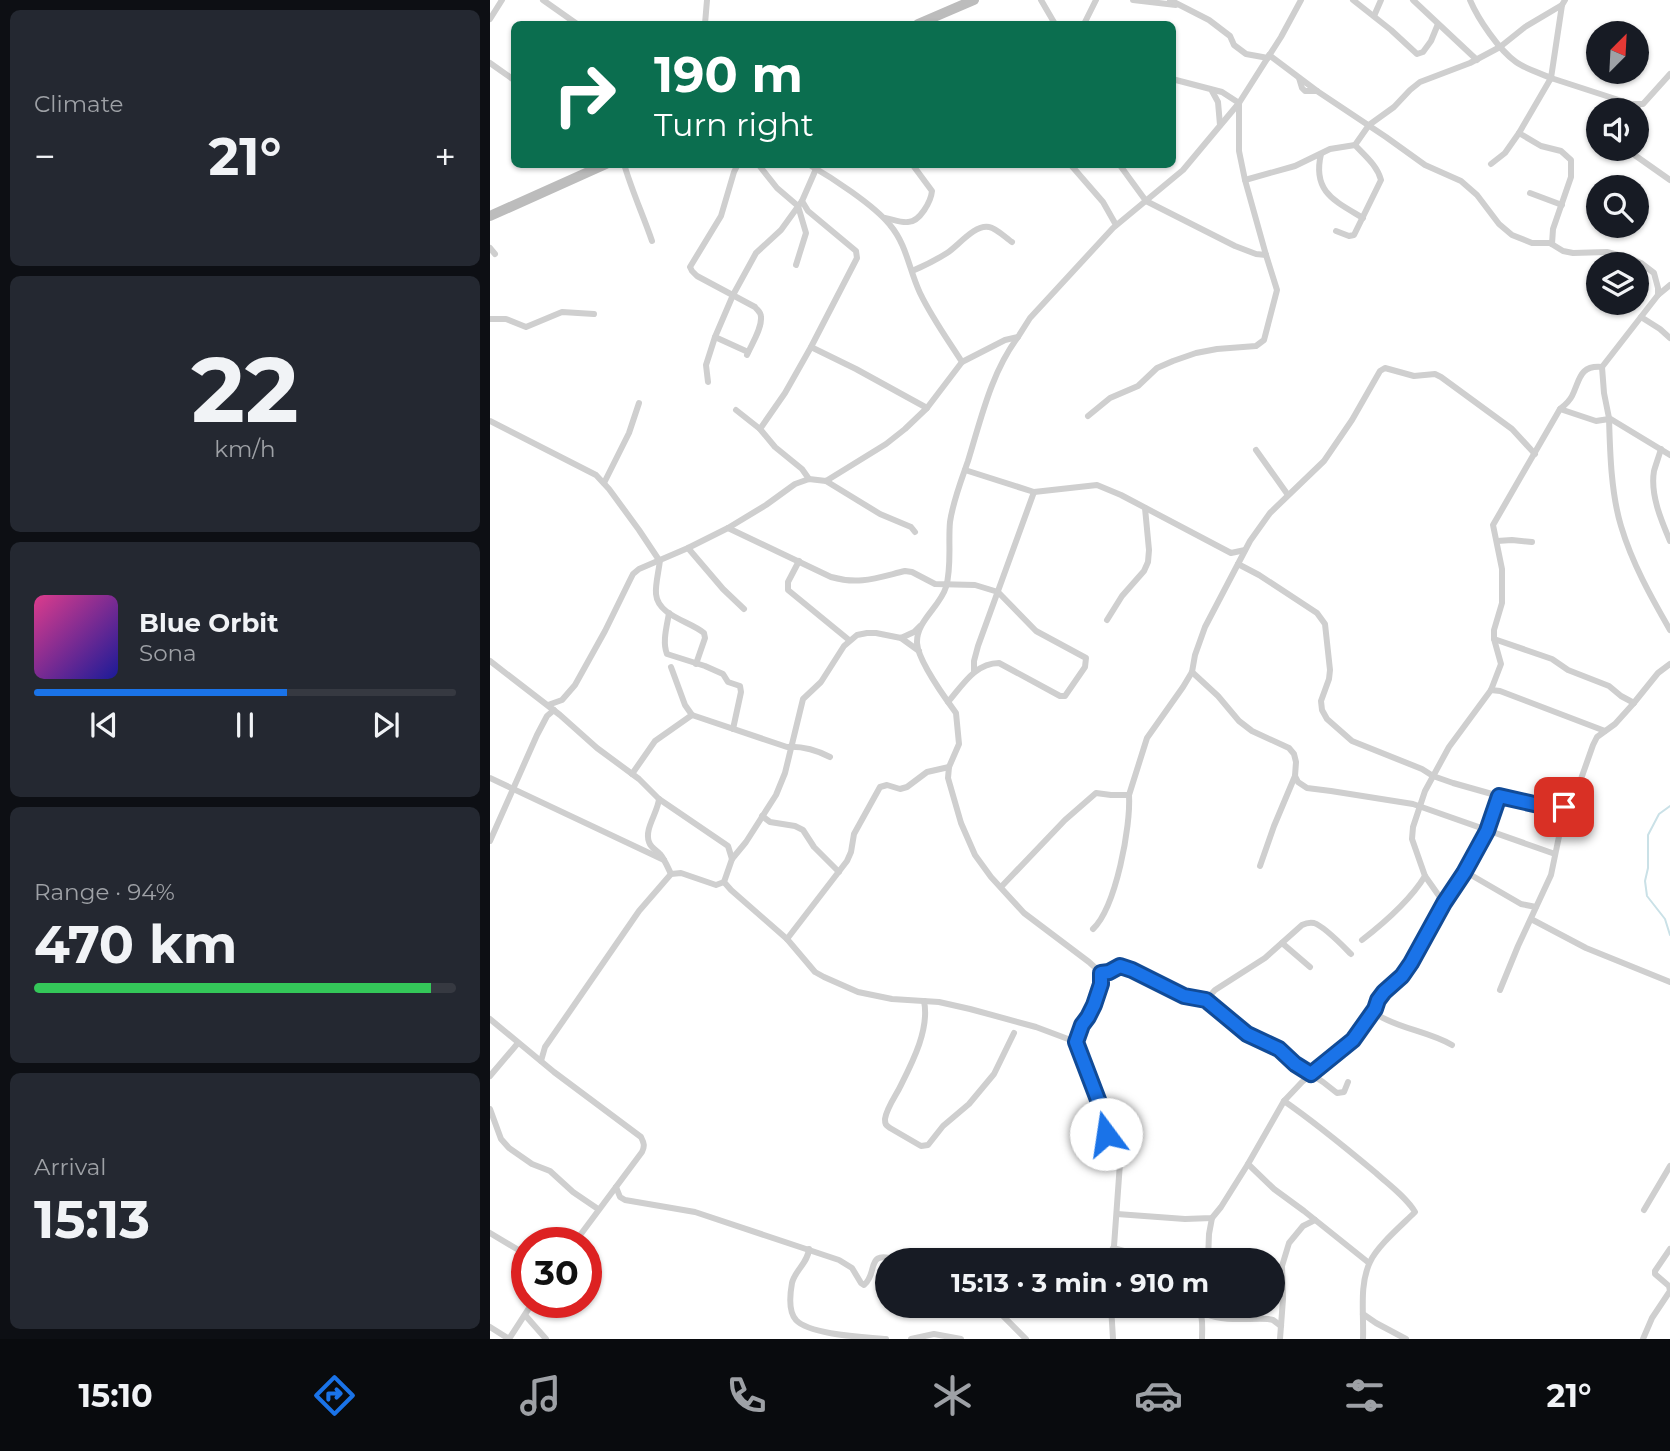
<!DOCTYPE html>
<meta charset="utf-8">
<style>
body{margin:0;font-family:Montserrat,sans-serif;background:#242831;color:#f1f3f6;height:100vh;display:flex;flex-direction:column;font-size:26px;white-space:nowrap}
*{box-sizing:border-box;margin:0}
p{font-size:23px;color:#9ea1a6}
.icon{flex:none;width:38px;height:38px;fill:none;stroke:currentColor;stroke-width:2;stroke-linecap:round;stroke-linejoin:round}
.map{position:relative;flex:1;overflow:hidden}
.sheet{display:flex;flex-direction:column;gap:10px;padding:10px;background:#0d0f14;width:490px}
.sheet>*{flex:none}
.top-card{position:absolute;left:21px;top:21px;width:665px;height:147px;border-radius:10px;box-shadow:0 2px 5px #0004;background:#0b6e4f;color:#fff;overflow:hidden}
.needle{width:46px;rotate:24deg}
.tools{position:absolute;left:1096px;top:21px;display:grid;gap:14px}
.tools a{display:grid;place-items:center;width:63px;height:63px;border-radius:50%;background:#171b24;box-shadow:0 2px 5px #0004;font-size:35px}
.speed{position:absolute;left:21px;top:1227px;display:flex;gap:14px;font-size:35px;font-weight:700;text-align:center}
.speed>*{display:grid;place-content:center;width:91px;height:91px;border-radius:50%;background:#171b24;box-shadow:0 2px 5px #0004;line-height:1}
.speed .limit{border:10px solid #d22;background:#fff;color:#111}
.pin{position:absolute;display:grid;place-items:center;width:60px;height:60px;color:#fff;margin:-30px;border-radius:14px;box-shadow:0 4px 10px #0006}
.me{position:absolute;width:77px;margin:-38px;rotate:346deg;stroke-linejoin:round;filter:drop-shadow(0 0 5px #0008)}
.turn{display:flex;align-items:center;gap:24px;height:147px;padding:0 28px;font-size:32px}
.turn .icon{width:91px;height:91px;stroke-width:2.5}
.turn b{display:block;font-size:49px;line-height:60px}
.big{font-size:52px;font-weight:700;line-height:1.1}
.sheet .widget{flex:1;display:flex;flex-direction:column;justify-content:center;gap:10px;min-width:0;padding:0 24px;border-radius:10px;background:#242831}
.sheet .dial{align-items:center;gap:0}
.dial b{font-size:91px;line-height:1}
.song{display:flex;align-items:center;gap:21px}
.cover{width:84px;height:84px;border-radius:10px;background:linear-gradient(135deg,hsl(330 70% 55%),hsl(240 70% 35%))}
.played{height:7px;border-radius:4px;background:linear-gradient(90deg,#1a73e8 60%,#363941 60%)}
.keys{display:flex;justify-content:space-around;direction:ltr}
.heat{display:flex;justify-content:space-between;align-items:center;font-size:38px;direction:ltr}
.charge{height:10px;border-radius:5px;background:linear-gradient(90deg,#34c759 94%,#363941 0)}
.trip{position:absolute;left:385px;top:1248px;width:410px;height:70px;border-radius:35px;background:#171b24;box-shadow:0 2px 5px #0004;font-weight:700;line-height:70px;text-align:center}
.tabs{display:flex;height:112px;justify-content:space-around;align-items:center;background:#090b0e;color:#9ea1a6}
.tabs .icon{width:49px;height:49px}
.tabs .selected{color:#1a73e8}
.tabs b{font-size:32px;color:#f1f3f6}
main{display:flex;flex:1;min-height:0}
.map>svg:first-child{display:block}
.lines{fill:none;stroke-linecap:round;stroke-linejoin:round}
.stream{stroke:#cae1e7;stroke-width:2}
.street{stroke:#cfcfcf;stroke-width:6}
.secondary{stroke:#bcbcbc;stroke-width:10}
.route-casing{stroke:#114b97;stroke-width:18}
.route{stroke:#1a73e8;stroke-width:12}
</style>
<main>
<section class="sheet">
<div class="widget"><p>Climate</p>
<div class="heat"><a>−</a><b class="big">21°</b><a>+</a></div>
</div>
<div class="widget dial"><b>22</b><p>km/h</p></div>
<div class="widget">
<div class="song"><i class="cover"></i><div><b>Blue Orbit</b><p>Sona</p></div></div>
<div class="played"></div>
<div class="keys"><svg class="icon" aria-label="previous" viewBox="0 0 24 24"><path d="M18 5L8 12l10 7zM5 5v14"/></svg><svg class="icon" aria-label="pause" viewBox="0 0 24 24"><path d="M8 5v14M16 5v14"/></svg><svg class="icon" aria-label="next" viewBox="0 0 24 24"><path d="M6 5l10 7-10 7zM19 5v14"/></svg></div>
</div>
<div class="widget"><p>Range · 94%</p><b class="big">470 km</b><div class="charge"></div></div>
<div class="widget"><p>Arrival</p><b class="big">15:13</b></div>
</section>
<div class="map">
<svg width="1180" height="1339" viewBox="0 0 1180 1339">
<rect width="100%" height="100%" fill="#fff"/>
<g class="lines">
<!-- stream -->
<path class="stream" d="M 1180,806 L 1169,814 L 1158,835 L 1158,868 L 1155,881 L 1157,896 L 1175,919 L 1180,935"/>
<!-- street -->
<g class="street">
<path d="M 53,0 L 87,24"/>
<path d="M 551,0 L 565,24"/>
<path d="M 643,0 L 686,5"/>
<path d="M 680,0 L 719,20 L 740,36 L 744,45 L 756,54 L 778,58"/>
<path d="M 863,0 L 901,30 L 927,54 L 933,52 L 941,41 L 948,24"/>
<path d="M 923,0 L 987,60"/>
<path d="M 980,0 C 988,19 1009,50 1026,62 C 1036,69 1050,73 1061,78 L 1072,5"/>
<path d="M 884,16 L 891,0"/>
<path d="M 0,19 L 12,0"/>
<path d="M 215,24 L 217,0"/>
<path d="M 594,24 L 606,0"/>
<path d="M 779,55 L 827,91 L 896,137 L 935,165 L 971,181 L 987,195 L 1009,224 L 1022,235 L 1042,243 L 1060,243 L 1073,251 L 1083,253 L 1117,252 L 1139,258 L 1151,263 L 1164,273 L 1168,288 L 1168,295 L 1112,367 L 1114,393 L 1119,418 L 1180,455"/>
<path d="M 0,63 L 24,80"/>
<path d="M 809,78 L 812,88 L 815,91 L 827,91"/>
<path d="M 682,79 L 732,92 L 749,103 L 791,37 L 811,0"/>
<path d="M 722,91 L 728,102 L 730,125"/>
<path d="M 1107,131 L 1108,131"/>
<path d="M 1136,149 L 1180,180"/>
<path d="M 831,154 C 822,192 845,201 873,218"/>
<path d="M 134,164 C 142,191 153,215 162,241"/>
<path d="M 248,164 L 244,172 L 231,216 L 200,267 L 202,271 L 207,276 L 265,307 C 268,311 271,312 271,317 C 272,329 261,345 257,355"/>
<path d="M 268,164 L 287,188 L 308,206 L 316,233 L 306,265"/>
<path d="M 580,164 L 613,202 L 626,225"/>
<path d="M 629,164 L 656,201 L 745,246 L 766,254 L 776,255"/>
<path d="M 1001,164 L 1015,153 L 1029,133"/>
<path d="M 755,180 L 805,166 L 840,149 L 865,145"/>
<path d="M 1040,193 L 1072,205"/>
<path d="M 395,218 C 402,219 411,223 418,222 C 430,222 441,201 442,191 L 422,164"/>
<path d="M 846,231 L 859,236 L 864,235 L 891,180 C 887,165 875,156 865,145 L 879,125 L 904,107 L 920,90 L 930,82 L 980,63 L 1010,47 L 1035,27 L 1072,5 L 1075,0"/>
<path d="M 1062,244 L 1063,229 L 1081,177 L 1081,160 L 1071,151 L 1051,146 L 1029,133 L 1061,78 L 1141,104 L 1153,104 L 1180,74"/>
<path d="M 0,248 L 5,254"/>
<path d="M 422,271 C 434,266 446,260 457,253 C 468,246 485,224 499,227 C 506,228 516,238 522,242"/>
<path d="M 1168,295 L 1180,285"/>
<path d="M 1151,317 L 1170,329 L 1180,338"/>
<path d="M 0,319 L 16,319 L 36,327 L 72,312 L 104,314"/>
<path d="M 225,337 L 258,352"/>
<path d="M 528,337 C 501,373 491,419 478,461 C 471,481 463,501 460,522 C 458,543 462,566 456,587 C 450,607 426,621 427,643 C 428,660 455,698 466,713 L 469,744 L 459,767 L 458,778 L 471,823 L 485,855 L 501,877 L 534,913 L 599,962 L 611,973 L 611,984 L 604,1005 L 598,1017 L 591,1025 L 586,1042 L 592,1060 L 610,1105 L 616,1134 L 627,1151 L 630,1163 L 623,1260"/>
<path d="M 321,347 L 366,369 L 437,408"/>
<path d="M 472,362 L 515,340 L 528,337 L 540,318 L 623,228 L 693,170 L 749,103"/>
<path d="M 218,382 L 216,365 L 225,337 L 243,295 L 266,253 L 291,230 L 312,201"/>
<path d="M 1070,409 L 1106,421 L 1119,419"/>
<path d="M 246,410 L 270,429"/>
<path d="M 598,416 L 620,398 L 648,386 L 667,368 L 683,361 L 706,353 L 727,349 L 766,346 L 774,340 L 787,290 L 776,255 L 755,180 L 749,151 L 749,103"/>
<path d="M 1119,418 C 1120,452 1121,493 1131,526 C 1142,563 1161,597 1180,630"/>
<path d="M 0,421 L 106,475 L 119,489 L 149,530 L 169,560"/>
<path d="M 1171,449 C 1169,456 1166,464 1164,471 C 1160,494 1171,520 1180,541"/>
<path d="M 766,450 L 798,495"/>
<path d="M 475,470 L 544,492 L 607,485 L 631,495 L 741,553 L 755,550"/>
<path d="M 319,479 L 312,469 L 285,447 L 270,429 L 295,393 L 321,347 L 367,258 L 366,251 L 318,211 L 312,201 L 326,169"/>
<path d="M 336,481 L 390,514 L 421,527 L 425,532"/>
<path d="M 114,483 L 139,433 L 149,403"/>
<path d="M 238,528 L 341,577 C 369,585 386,578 415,571 L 422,572 L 445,584 L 485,585 L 508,592 L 546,631 L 596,658 L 595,667 L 575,696 L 570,696 L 509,663 C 485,663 472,686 458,702"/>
<path d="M 1007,541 L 1022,540 L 1042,542"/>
<path d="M 198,548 L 233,589 L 254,609"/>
<path d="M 170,560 C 169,570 165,585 166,594 C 168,616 200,621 214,633 L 215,638 L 206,664"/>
<path d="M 309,561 L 298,582 L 298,590 L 359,640"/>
<path d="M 748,564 L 769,575 L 827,613 L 835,624 L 840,670 L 839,679 L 831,701 L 832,710 L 837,719 L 862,741 L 932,769 L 943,776 L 963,783 L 1009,796 L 1062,808 L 1074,807 L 1080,805 L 1091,779 L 1103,745 L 1107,737 L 1125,724 L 1143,704 L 1168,673 L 1180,664"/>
<path d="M 179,613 C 177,626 172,642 177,654 L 215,666 L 233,674 L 238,682 L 250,686 L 251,692 L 243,729"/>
<path d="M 617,620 L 632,596 L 654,571 L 658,562 L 659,550 L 655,508"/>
<path d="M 411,638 L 429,651"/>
<path d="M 1004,639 L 1062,659 L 1078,670 L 1119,686 L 1131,696 L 1144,703"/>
<path d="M 0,661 L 70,715 L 107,748 L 149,779 L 169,799 L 238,846 L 242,859 L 234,882 L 241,890 L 297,939 L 325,972 L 334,977 L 368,992 L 402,999 L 449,1002 L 480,1009 L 546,1027 L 586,1042"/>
<path d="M 181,667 L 195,705 L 202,715"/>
<path d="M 484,672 L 484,661 L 488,646 L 544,492"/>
<path d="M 702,672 L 728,696 L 749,721 L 762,731 L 799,748 L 804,754 L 806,762 L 805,776 L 808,782 L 817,788 L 841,791 L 923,804 L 1065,854"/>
<path d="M 1001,690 L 1010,691 L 1115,731"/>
<path d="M 58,705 L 72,700 L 85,685 L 115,631 L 140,580 L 143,574 L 149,569 L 198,548 L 238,528 L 276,505 L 305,484 L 319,479 L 336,481 L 396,444 L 415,429 L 437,408 L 472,362 C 458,340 442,318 430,293 C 419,270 417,245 400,225 C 384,205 341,177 318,164"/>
<path d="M 142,774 L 165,741 L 202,715 L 297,747 C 313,746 326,750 340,757"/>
<path d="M 0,778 L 174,860"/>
<path d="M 169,799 C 168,812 154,829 159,842 C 161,848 166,850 170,854 C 175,860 178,868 181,874"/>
<path d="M 272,816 L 280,822 L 305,826 L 313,830 L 324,847 L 349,872"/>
<path d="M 0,841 L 47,735 L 57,716 L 64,710"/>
<path d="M 242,859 L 256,842 L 286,795 L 295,773 L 313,699 L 331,682 L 354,646 L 367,635 L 377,633 L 386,633 L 411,638 L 424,632 L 430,626"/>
<path d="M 770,866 L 784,826 L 805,776"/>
<path d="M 974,873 L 981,875 L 1031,904 L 1046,907"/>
<path d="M 511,887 L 575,820 L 606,793 L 621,795 L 639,795 L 657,738 L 693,687 L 702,672 L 705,655 L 715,627 L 760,541 L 780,513 L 834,461 L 862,420 L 890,371 L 895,368 L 924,376 L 945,374 L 951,377 L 1022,429 L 1045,454"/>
<path d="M 954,903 L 935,876 L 922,839 L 923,827 L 935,791 L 959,747 L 1001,690 L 1011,664 L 1004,639 L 1004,630 L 1012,603 L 1012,569 L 1003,525 L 1070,409 C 1075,405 1079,402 1082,396 C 1090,380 1089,365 1112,367"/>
<path d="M 1041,919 L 1096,948 L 1180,982"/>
<path d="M 603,929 C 626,907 641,826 639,795"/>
<path d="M 297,939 L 357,861 L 361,852 L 364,834 L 390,787 L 397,785 L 410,789 L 417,787 L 437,772 L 459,767"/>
<path d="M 872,940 C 894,923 921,899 935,876"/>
<path d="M 792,943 L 820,967"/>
<path d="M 611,973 L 619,972 L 630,966 L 642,970 L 694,996 L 716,1000 L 757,1034 L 789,1049 L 805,1064 L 833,1082 L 847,1093 L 854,1092 L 858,1082"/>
<path d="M 1010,990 L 1028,946 L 1061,875 L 1072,822 L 1080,805"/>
<path d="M 716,1000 L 725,990 L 775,958 L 812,925 C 816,923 819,922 824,923 C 834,926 853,946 861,954"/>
<path d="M 434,1001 C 440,1030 421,1065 409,1089 C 404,1098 396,1110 395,1119 C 395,1125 396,1125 400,1128 L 431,1146 L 438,1145 L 453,1126 L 479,1104 L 504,1074 L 524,1033"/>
<path d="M 885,1009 L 886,1014 C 909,1029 938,1031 962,1045"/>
<path d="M 0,1019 L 64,1072 L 151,1137 C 154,1143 155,1146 152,1152 L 85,1242"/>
<path d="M 51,1061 L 55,1047 L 80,1011 L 149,911 L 181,874 L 191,873 L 226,885 L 234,882"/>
<path d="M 0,1076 L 28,1043"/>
<path d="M 794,1101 C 826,1123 856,1148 886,1173 C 899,1185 916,1197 925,1212 C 912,1225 887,1246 880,1262 C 869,1285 874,1314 873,1339"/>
<path d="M 0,1109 L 11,1139 L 19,1148 L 42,1164 L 60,1171 L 83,1192 L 108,1209"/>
<path d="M 758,1164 L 784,1189 L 814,1211 L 879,1263"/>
<path d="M 126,1187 L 130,1197 L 135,1200 L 205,1212 L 349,1260 L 362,1268 L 371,1283 L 374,1285 C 389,1273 374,1249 407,1260"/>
<path d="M 1154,1210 L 1180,1166"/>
<path d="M 627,1214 L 695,1219 L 722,1218 L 731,1207 L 758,1164 L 794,1101 L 812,1082 L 863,1040 L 885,1009 L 888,1000 L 894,992 L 912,976 L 921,963 L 954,903 L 974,873 L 997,831 L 1009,796"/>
<path d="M 0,1233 L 37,1255"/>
<path d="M 623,1248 L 666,1260"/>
<path d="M 319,1249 C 318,1263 305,1270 302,1283 C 300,1294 298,1311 306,1320 C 320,1335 375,1337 396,1339"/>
<path d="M 718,1260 L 719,1234 L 722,1218"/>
<path d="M 503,1306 L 536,1339"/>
<path d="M 621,1306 L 623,1339"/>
<path d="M 706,1306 C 714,1315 712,1327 712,1339"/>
<path d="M 715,1306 L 716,1314 C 735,1322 758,1318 778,1319 L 783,1320 L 791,1326"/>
<path d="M 873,1314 L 886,1323 L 916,1339"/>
<path d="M 35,1315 L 56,1339"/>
<path d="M 0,1327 L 19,1339"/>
<path d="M 19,1339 L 43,1302"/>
<path d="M 421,1339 L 444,1334 L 471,1339"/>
<path d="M 790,1339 L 793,1299 L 792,1266 L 799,1243 L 813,1226 L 825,1220"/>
<path d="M 1153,1339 L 1162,1318 L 1180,1291 L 1179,1286 L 1165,1274 L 1165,1271 L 1180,1249"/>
</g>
<!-- secondary -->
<g class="secondary">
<path d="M 428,24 L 484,0"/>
<path d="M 0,216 L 116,164"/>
</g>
</g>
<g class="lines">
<defs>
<path id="route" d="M 616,1134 L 610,1105 L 586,1042 L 592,1025 L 598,1017 L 604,1005 L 611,984 L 611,973 L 619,972 L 630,966 L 642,970 L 694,996 L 716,1000 L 757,1034 L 789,1049 L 805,1064 L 821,1074 L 863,1040 L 885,1009 L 888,1000 L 894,992 L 912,976 L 921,963 L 954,903 L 974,873 L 997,831 L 1009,796 L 1062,808 L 1074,807"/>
</defs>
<!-- route casing -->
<use href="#route" class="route-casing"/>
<!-- route -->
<use href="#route" class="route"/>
</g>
</svg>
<div class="tools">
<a><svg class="needle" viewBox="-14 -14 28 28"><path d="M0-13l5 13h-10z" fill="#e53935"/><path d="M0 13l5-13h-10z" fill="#9ea1a6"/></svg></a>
<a><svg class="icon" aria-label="sound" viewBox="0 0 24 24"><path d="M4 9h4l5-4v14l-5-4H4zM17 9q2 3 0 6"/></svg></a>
<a><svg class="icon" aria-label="search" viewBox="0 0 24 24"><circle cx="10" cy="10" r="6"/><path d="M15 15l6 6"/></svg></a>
<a><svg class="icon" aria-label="layers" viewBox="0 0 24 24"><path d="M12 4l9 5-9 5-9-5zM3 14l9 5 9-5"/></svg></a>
</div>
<div class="speed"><div class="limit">30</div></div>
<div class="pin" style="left:1074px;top:807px;background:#d93025"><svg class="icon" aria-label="arrive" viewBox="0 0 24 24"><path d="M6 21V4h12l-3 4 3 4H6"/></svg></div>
<svg class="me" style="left:616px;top:1134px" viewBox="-20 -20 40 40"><circle r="19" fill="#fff"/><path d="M0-13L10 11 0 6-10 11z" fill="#1a73e8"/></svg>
<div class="trip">15:13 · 3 min · 910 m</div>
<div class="top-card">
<div class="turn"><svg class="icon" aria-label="right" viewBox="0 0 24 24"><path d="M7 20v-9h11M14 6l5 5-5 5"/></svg><div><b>190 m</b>Turn right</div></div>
</div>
</div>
</main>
<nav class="tabs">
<b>15:10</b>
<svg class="icon selected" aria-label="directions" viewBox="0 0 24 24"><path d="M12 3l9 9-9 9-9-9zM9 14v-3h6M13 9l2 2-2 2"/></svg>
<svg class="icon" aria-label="music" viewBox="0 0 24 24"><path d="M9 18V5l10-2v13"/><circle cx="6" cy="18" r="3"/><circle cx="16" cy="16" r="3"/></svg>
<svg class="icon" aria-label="phone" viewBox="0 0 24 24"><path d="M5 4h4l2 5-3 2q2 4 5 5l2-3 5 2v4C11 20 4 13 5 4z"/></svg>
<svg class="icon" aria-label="climate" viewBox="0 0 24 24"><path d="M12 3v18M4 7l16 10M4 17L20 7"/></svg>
<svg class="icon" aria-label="car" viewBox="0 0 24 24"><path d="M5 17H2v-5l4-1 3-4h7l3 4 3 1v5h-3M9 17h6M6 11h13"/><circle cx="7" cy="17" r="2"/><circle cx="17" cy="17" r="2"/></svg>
<svg class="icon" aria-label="filters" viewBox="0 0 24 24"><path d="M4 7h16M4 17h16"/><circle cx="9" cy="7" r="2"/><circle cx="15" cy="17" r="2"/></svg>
<b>21°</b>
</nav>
